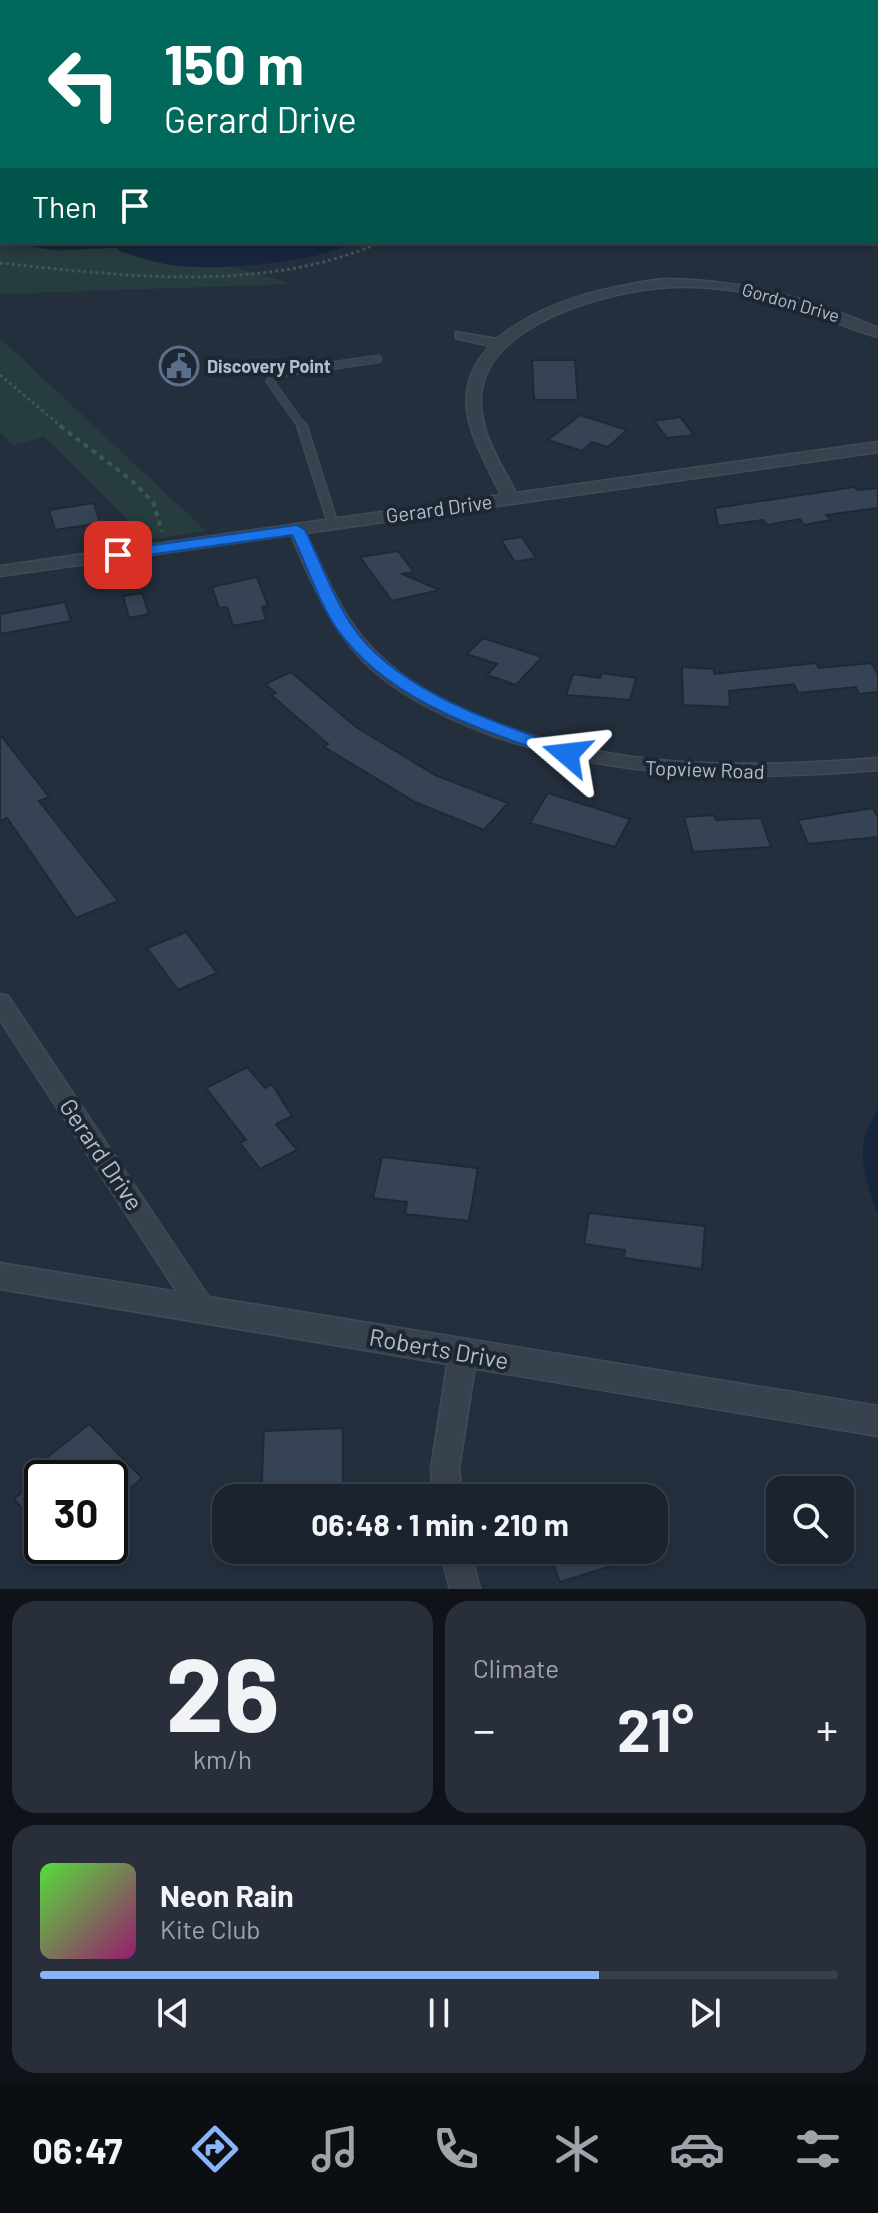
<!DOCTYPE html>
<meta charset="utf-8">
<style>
body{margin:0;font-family:Barlow,sans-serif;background:#282f3a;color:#f1f3f6;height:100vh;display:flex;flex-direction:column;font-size:30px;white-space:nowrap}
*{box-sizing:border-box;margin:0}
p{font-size:26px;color:#a0a4aa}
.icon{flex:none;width:44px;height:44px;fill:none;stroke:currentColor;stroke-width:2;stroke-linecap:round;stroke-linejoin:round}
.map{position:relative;height:1589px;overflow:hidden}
.drawer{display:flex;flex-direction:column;gap:12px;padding:12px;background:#0f1319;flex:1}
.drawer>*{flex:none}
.banner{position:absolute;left:0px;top:0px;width:878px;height:244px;box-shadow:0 4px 12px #0003,0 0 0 2px #39404a;background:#00695c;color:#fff;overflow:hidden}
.buttons{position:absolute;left:766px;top:1476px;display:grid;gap:16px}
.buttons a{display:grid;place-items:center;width:88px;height:88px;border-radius:16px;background:#1b232e;box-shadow:0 4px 12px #0003,0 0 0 2px #39404a;font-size:40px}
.speed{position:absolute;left:24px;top:1460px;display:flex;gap:16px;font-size:40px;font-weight:700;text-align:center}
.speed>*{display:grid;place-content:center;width:104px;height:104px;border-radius:50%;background:#1b232e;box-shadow:0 4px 12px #0003,0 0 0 2px #39404a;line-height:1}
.speed .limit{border:4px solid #111;border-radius:12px;background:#fff;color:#111}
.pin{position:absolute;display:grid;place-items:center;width:68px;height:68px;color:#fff;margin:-34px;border-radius:16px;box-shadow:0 4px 12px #0006}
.me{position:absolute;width:88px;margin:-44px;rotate:287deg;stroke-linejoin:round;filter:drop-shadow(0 0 6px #0008)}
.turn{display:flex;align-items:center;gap:28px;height:168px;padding:0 32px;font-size:36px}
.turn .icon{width:104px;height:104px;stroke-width:2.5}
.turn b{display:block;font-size:56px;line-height:68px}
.then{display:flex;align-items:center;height:76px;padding:0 32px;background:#0003;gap:16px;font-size:30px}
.big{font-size:60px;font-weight:700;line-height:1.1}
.drawer .tile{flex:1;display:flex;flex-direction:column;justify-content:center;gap:12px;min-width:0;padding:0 28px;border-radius:24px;background:#282f3a}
.drawer .dial{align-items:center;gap:0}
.dial b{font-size:104px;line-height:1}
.song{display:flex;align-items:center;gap:24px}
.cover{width:96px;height:96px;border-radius:12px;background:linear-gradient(135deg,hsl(110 70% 55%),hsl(320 70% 35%))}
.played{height:8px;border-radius:4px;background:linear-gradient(90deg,#8ab4f8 70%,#39404a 70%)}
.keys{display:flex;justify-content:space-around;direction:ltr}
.heat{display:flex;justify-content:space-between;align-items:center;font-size:44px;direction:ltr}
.drawer .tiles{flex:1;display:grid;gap:12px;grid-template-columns:1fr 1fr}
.tile:last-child{grid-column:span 2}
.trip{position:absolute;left:212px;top:1484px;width:456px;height:80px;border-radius:24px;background:#1b232e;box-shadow:0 4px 12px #0003,0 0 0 2px #39404a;font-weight:700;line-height:80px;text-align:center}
.menu{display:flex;height:128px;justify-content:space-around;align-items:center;background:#0b0e12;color:#a0a4aa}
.menu .icon{width:56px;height:56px}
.menu .selected{color:#8ab4f8}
.menu b{font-size:36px;color:#f1f3f6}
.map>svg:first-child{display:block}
.green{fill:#263c3f}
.water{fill:#17263c}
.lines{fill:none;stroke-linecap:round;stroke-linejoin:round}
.stream-far1{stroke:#17263c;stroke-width:4}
.stream{stroke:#17263c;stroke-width:5}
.building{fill:#364354;stroke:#1f2835;stroke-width:2}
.service-far1-casing{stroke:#414a57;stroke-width:9}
.service-casing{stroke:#414a57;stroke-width:12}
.minor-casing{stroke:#414a57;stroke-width:3}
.tertiary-casing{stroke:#414a57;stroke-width:3}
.motorway-casing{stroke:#434c59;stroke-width:3}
.path-far1{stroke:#3f5557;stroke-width:3;stroke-dasharray:3 3;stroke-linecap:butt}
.path{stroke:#3f5557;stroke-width:4;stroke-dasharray:5 5;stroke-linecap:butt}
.service-far1{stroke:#38414e;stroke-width:7}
.service{stroke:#38414e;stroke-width:9}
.minor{fill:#38414e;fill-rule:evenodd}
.tertiary{fill:#38414e;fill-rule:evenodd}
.motorway{fill:#746855;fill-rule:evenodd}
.route{fill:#1a73e8;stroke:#114b97;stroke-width:2}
.labels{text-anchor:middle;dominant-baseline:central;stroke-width:8;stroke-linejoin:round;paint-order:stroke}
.far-street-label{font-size:18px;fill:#b4bcc9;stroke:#1d2633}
.far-poi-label{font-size:18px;font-weight:bold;fill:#b4bcc9;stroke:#1d2633;text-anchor:start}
.street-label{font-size:20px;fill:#b4bcc9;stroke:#1d2633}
.near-street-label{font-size:24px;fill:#b4bcc9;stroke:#1d2633}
</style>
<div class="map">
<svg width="878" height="1589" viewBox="0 0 878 1589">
<rect width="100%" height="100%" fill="#242f3e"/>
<!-- green -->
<g class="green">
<path d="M 0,0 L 130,2 L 2,2 L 2,242 L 152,242 L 292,284 L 0,294 Z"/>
<path d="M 401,0 L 824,0 L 819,2 Z"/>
<path d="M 0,338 L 206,531 L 148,540 L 44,437 L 13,445 L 0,433 Z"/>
</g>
<!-- water -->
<g class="water">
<path d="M 355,242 C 312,263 227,270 179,266 C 158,264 139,257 119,251 L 113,243 Z"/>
<path d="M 878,1108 L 878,1216 C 864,1173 852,1151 878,1108 Z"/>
</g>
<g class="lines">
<!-- stream-far1 -->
<path class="stream-far1" d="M 836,2 L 847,0"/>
<!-- stream -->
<path class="stream" d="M 15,242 L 58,248 L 122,245"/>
</g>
<!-- building -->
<g class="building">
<path d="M 532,360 L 575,360 L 578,400 L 534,400 Z"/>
<path d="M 580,415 L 627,430 L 608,447 L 592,442 L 582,451 L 548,440 Z"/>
<path d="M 680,417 L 694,435 L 667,438 L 654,421 Z"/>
<path d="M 854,487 L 857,490 L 878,488 L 878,508 L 826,515 L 831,520 L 804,525 L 800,519 L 767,525 L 763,520 L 718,526 L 715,508 Z"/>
<path d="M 94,503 L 100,523 L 55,530 L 49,510 Z"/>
<path d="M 522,537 L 536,558 L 515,562 L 501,540 Z"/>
<path d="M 398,551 L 414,572 L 402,574 L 440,590 L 392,601 L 360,557 Z"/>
<path d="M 257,577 L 268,606 L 262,607 L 266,620 L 233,626 L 227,607 L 219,608 L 212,587 Z"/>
<path d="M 142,593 L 149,614 L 129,618 L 123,596 Z"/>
<path d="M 65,602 L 71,621 L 0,634 L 0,614 Z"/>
<path d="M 483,638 L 542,657 L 516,685 L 487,675 L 497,664 L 467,654 Z"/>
<path d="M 816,663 L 819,668 L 871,663 L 878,674 L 878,692 L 859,694 L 856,687 L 798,693 L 794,684 L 729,691 L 730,707 L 683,705 L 682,667 L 714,669 L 714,674 Z"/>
<path d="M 291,672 L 356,727 L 435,775 L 508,803 L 484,830 L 415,802 L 324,747 L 328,744 L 271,695 L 276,693 L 265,684 Z"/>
<path d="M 602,673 L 636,678 L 630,700 L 566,695 L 573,674 L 600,678 Z"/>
<path d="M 0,734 L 49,797 L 39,801 L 118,901 L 76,918 L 7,818 L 0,821 Z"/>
<path d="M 548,793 L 630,819 L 615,847 L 530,823 Z"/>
<path d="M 873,808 L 878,817 L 878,837 L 808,844 L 798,820 Z"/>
<path d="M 714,815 L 716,820 L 761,818 L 771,847 L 693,852 L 684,817 Z"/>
<path d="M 186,932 L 217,973 L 178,990 L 147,948 Z"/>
<path d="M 247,1067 L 265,1088 L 272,1084 L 292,1116 L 276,1124 L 297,1150 L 260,1169 L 240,1143 L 246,1140 L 206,1088 Z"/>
<path d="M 382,1157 L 478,1168 L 469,1221 L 405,1214 L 407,1202 L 373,1198 Z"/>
<path d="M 589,1213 L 705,1226 L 702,1269 L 624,1258 L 625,1250 L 584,1244 Z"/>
<path d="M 89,1424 L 142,1478 L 110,1506 L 110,1478 L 42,1478 L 42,1531 L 14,1499 L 39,1478 L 21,1478 Z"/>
<path d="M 343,1428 L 343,1498 L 261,1498 L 264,1431 Z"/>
<path d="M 548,1550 L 647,1550 L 647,1555 L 560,1582 Z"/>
</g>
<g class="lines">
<defs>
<path id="service-far1" d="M 303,428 L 270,381 L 280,373 L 378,359"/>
<path id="service" d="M 302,426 L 333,524"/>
<g id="minor">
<path d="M 706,0 L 726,0 L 728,2 L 708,2 Z"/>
<path d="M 663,279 C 740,279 807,297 878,328 L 878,337 C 833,325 794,300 745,292 C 718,288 688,285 660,288 C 602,293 485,325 481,397 C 479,432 501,464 516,493 L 878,442 L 878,452 L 306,533 C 323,569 338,608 364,639 C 394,675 436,698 478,716 C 607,770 742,769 878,758 L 878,770 C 744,781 616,780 488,734 C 443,717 397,695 363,661 C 329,625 310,579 291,535 L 0,576 L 0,566 L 501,495 C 477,444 443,396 490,346 L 456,338 L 456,332 L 497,339 C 543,301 605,287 663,279 Z"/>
<path d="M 0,994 L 8,996 L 210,1299 L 214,1307 L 210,1315 L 201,1319 L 192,1315 L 0,1020 Z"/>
<path d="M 463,1341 L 473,1344 L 477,1353 L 459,1469 L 463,1498 L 433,1498 L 431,1469 L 449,1353 L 453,1344 Z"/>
<path d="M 440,1550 L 470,1550 L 480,1589 L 450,1589 Z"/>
</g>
<path id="tertiary" d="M 0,1263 L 878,1406 L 878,1436 L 0,1289 Z"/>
<g id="motorway">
<path d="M 180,0 L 204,0 L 206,2 L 182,2 Z"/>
<path d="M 240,0 L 264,0 L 266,2 L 242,2 Z"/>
<rect x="876" y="175" width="2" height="12"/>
</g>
</defs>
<!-- service-far1 casing -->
<use href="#service-far1" class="service-far1-casing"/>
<!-- service casing -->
<use href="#service" class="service-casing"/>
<!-- minor casing -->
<use href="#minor" class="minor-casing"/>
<!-- tertiary casing -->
<use href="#tertiary" class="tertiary-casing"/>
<!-- motorway casing -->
<use href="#motorway" class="motorway-casing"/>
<!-- path-far1 -->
<g class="path-far1">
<path d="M 0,263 C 122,276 265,294 381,242"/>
<path d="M 0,375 L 63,428"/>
</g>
<!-- path -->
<path class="path" d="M 60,426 L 130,479 L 153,502 L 162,532"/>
<!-- service-far1 -->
<use href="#service-far1" class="service-far1"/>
<!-- service -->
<use href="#service" class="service"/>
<!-- minor -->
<use href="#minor" class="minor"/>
<!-- tertiary -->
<use href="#tertiary" class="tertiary"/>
<!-- motorway -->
<use href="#motorway" class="motorway"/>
</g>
<!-- route -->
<path class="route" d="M 297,525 L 305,530 C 320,560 332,596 351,624 C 395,692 501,724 573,750 L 573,758 L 561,758 C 481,729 389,702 337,629 C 318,601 307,565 292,535 L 118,559 L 110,555 L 118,550 Z"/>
<!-- icons -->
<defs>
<symbol id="civic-ring" viewBox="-11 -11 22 22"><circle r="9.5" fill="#1d2633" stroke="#5c6f8a" stroke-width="1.5"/><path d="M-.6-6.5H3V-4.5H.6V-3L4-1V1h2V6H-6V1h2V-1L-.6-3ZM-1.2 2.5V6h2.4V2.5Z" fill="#5c6f8a"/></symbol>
</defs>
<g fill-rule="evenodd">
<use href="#civic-ring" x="157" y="344" width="44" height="44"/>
</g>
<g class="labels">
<!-- far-street labels -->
<g class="far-street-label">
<text transform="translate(791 302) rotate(16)">Gordon Drive</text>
</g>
<!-- far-poi labels -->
<g class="far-poi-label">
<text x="207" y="366">Discovery Point</text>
</g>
<!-- street labels -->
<g class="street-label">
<text transform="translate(439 508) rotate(-8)">Gerard Drive</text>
<text transform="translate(705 769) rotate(2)">Topview Road</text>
</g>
<!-- near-street labels -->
<g class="near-street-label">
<text transform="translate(102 1154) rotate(56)">Gerard Drive</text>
<text transform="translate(439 1348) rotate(10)">Roberts Drive</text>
</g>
</g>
</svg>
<div class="buttons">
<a><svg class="icon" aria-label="search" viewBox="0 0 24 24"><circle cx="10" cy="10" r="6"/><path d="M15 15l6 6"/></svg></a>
</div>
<div class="speed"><div class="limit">30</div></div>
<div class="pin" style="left:118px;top:555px;background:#d93025"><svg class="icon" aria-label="arrive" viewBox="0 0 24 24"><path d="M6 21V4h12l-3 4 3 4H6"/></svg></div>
<svg class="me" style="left:567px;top:754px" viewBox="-20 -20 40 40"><path d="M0-17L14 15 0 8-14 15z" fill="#1a73e8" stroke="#fff" stroke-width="4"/></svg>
<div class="trip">06:48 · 1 min · 210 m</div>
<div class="banner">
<div class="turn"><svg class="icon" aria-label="left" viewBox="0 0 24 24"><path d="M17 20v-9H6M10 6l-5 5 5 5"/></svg><div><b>150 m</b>Gerard Drive</div></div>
<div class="then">Then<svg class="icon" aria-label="arrive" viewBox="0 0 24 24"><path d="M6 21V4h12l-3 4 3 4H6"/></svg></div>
</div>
</div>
<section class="drawer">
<div class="tiles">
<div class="tile dial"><b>26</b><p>km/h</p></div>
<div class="tile"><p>Climate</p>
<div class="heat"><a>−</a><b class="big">21°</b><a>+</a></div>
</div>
<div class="tile">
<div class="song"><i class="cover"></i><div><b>Neon Rain</b><p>Kite Club</p></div></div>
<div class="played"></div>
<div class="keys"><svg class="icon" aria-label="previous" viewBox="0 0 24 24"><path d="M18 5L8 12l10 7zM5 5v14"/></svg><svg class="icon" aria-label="pause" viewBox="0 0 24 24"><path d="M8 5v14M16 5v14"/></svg><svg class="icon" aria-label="next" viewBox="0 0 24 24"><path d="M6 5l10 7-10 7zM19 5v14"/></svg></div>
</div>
</div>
</section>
<nav class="menu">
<b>06:47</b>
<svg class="icon selected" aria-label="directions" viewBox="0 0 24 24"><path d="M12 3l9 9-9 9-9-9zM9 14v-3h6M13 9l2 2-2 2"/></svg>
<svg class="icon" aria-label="music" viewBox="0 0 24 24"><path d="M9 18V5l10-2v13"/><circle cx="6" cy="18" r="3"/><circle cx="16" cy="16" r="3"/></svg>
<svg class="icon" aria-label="phone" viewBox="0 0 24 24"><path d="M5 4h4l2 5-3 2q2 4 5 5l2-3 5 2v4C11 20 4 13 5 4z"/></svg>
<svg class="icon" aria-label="climate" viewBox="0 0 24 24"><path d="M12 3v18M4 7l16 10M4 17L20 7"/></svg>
<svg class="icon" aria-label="car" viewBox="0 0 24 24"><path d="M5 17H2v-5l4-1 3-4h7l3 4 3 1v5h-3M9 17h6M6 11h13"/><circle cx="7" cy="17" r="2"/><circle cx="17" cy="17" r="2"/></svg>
<svg class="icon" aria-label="filters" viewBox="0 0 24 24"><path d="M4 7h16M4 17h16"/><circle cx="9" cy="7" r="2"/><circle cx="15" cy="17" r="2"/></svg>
</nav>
